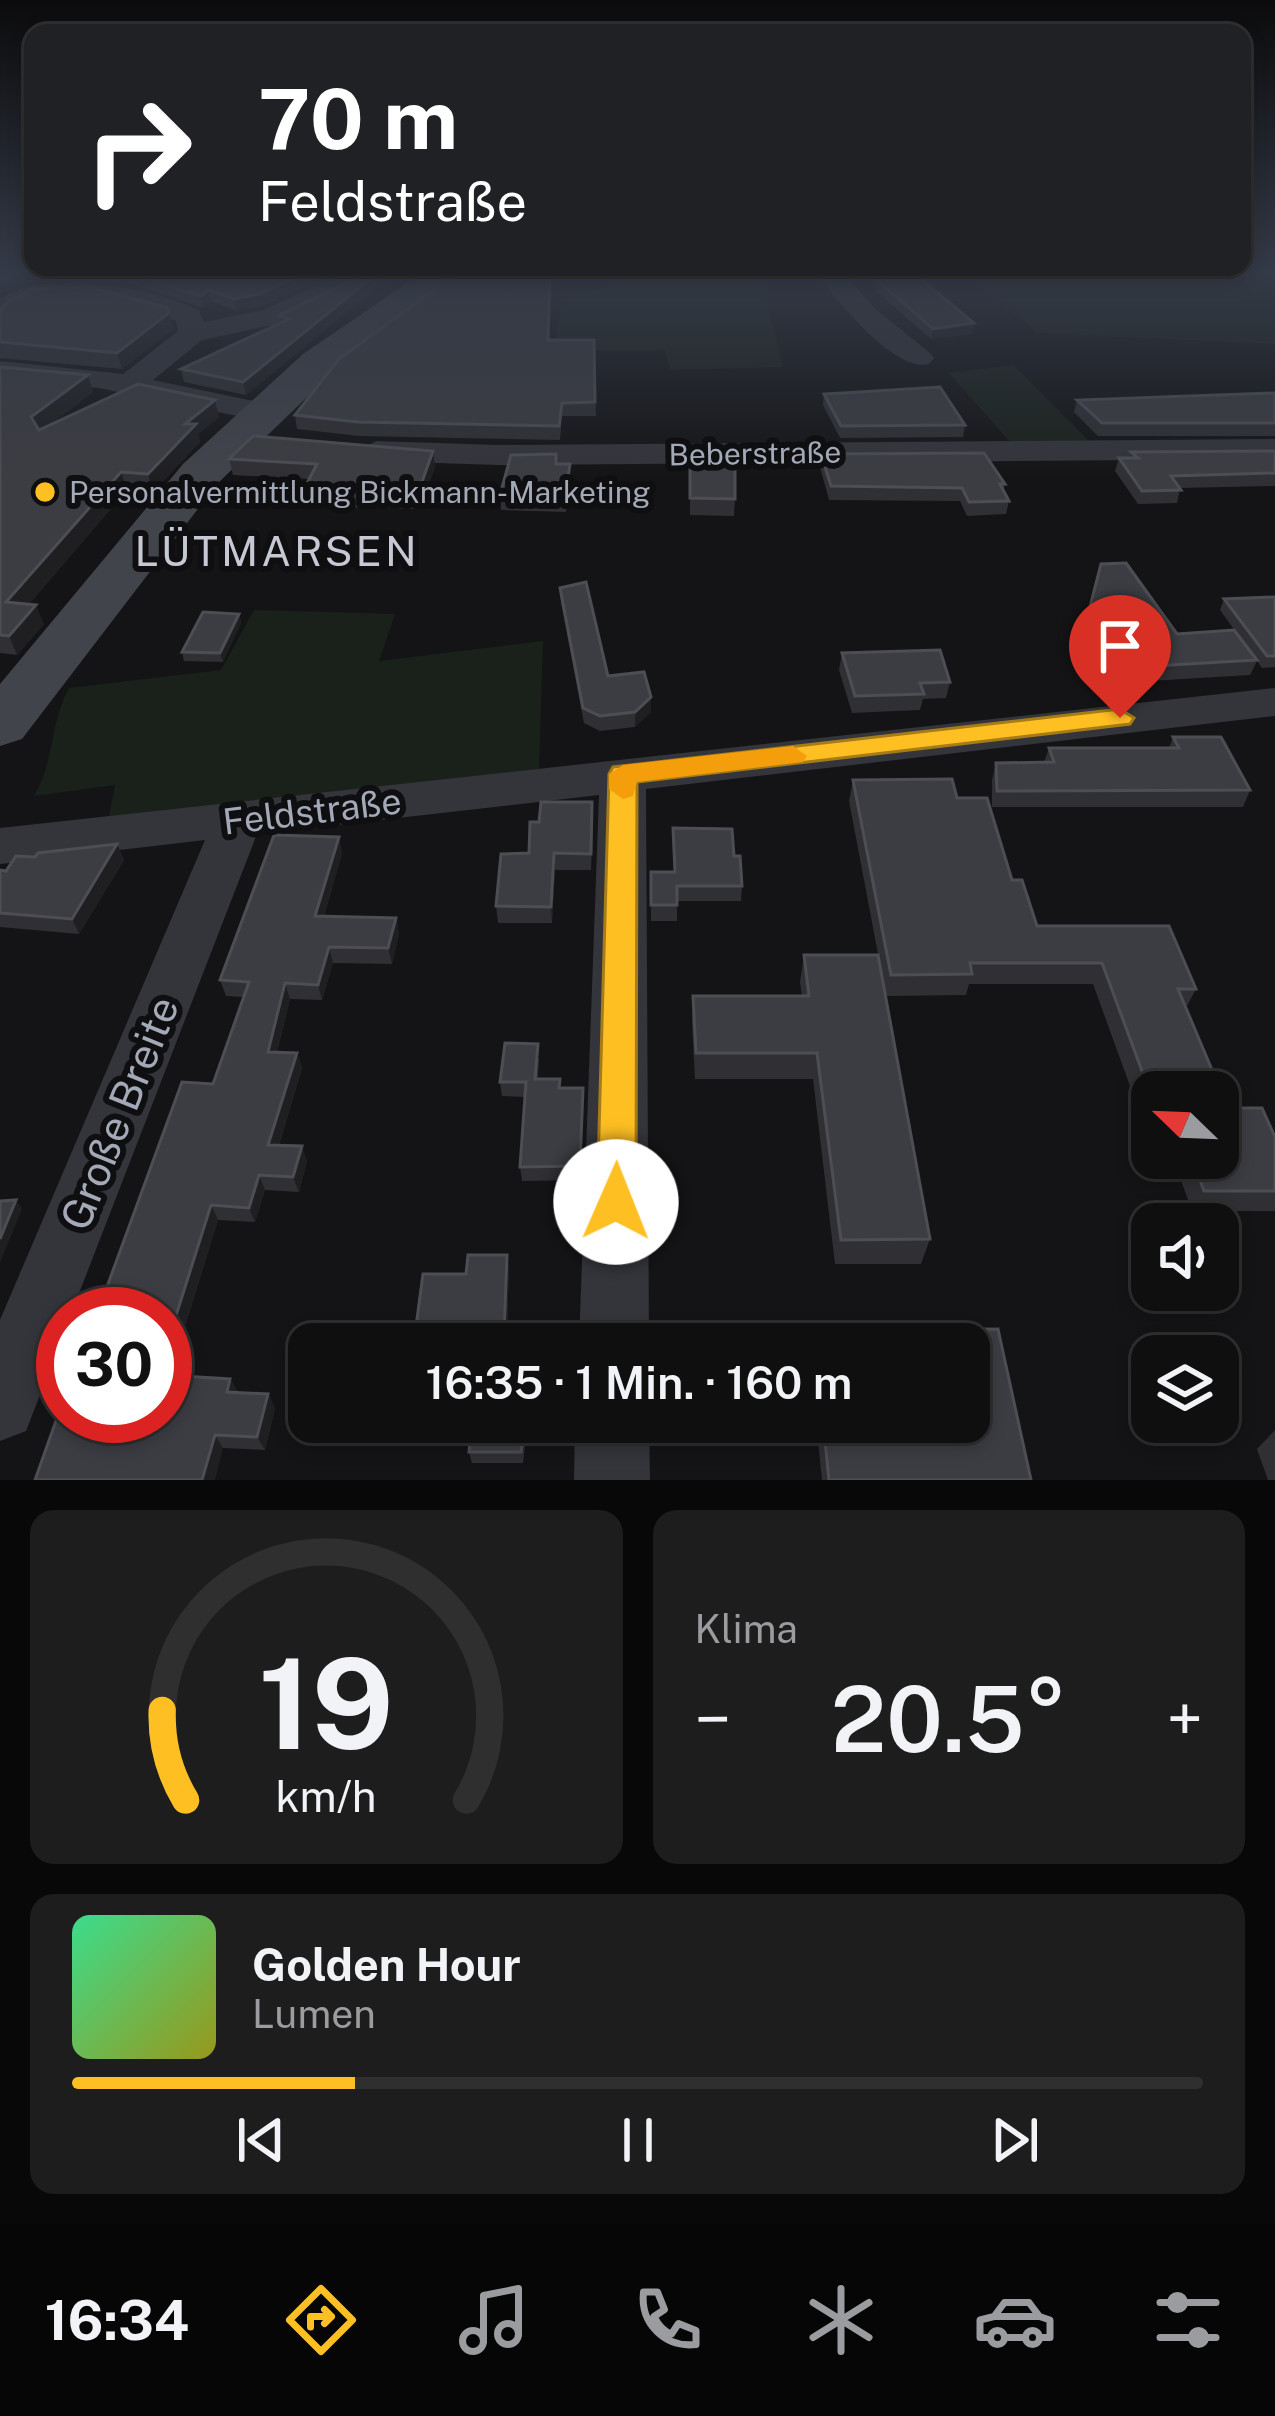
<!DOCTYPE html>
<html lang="de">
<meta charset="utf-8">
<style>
body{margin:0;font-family:"Public Sans",sans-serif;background:#1d1d1e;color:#f1f3f6;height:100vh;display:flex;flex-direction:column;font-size:45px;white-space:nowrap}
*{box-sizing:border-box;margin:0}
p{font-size:39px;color:#9b9c9f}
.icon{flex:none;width:66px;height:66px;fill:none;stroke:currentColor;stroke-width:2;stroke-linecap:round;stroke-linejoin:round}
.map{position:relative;height:1480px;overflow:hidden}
.sheet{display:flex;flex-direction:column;gap:30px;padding:30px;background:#080809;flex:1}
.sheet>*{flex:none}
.guide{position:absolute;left:24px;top:24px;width:1227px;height:252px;border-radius:24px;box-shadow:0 6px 18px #0003,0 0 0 3px #2f2f30;background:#202124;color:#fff;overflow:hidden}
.needle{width:78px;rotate:293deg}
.fabs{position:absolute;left:1131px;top:1071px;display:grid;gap:24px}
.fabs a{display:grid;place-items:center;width:108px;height:108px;border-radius:24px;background:#0f0f10;box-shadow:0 6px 18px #0003,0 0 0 3px #2f2f30;font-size:60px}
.speed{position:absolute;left:36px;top:1287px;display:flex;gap:24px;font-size:60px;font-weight:700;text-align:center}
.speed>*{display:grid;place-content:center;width:156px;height:156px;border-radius:50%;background:#0f0f10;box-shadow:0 6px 18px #0003,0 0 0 3px #2f2f30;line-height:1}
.speed .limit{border:18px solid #d22;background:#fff;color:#111}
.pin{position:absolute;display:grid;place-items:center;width:102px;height:102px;color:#fff;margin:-123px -51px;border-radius:50% 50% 50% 0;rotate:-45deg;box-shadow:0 0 12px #0007}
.pin .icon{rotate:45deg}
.me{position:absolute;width:132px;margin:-66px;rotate:1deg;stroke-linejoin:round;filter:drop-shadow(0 0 9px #0008)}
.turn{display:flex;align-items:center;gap:42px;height:252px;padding:0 36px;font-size:54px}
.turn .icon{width:156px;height:156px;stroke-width:2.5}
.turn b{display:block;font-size:84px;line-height:102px}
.big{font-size:90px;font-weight:600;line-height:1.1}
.sheet .tile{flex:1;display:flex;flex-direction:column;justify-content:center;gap:18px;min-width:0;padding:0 42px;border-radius:24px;background:#1d1d1e}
.sheet .dial{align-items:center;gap:0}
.dial svg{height:312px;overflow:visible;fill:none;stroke:#2f2f30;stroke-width:7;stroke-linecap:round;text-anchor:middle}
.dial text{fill:#f1f3f6;stroke:none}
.song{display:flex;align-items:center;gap:36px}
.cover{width:144px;height:144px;border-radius:18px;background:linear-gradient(135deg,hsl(150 70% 55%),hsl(60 70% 35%))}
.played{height:12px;border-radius:6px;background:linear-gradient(90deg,#febf23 25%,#2f2f30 25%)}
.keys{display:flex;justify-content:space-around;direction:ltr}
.heat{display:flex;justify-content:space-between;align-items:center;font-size:66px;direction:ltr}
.sheet .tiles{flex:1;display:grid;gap:30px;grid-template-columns:1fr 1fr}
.tile:last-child{grid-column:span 2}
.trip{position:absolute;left:288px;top:1323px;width:702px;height:120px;border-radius:24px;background:#0f0f10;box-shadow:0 6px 18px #0003,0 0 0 3px #2f2f30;font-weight:600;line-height:120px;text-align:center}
.dock{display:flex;height:192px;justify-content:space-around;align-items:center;background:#060606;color:#9b9c9f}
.dock .icon{width:84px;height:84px}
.dock .on{color:#febf23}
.dock b{font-size:54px;color:#f1f3f6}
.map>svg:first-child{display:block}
.green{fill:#1a211b}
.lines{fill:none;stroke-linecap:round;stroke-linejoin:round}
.minor{fill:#34353b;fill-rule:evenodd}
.secondary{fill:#42444b;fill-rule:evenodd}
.wall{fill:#303034}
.shaded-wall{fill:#1f1f22}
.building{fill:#3c3d42;stroke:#4c4e54;stroke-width:3}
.route{fill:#febf23;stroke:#a57c17;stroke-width:3}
.slow{fill:#f59e0b}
.poi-dot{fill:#febf23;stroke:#0f0f11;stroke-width:4.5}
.labels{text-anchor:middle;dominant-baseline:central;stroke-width:12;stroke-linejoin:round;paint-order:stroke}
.far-street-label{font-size:30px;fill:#a4a9b7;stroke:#0f0f11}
.far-poi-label{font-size:30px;fill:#a4a9b7;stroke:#0f0f11;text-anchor:start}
.street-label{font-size:36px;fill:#a4a9b7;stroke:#0f0f11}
.quarter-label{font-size:42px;letter-spacing:3px;fill:#c6c9d3;stroke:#0f0f11}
.near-street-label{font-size:42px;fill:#a4a9b7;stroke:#0f0f11}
</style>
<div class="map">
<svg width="1275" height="1480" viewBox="0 0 1275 1480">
<rect width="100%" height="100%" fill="#141416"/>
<!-- green -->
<g class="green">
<path d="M 968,271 L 1275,271 L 1275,344 L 1037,333 Z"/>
<path d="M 618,272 L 760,273 L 783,367 L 670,370 L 665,350 L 553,351 L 563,294 L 613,288 Z"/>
<path d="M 1014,365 L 1091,443 L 1011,443 L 949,373 Z"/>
<path d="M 254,610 L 395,614 L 379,661 L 543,641 L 539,769 L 109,817 L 115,785 L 34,796 C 54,764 50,722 69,688 L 221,670 Z"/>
</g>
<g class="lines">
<!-- minor -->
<g class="minor">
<path d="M 350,271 L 384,271 L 281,323 L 202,340 L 153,380 L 273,405 L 278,412 L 273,419 L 262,421 L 99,388 L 0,379 L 0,361 L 123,374 L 178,331 L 176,321 C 139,304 85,292 44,299 C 28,302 16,313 0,317 L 0,298 C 59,268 140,285 199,310 L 204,322 L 263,310 Z"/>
<path d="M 815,271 L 842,271 L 874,308 L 929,352 L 934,358 L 929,364 C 894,373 835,298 815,271 Z"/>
<path d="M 1275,439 L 1275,459 L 498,465 L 376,461 L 359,451 L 376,441 L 498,445 Z"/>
<path d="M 1275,688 L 1275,716 L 646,789 L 649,1344 L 579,1344 L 599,795 L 257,834 L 71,1314 L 63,1314 L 63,1336 L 26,1431 L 0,1441 L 0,1320 L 205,840 L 0,864 L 0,828 Z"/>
<path d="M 575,1422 L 649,1422 L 650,1480 L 574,1480 Z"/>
</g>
<!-- secondary -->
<path class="secondary" d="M 425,271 L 469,271 L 333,372 L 217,484 L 22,739 L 0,746 L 0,684 L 183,464 L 303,354 Z"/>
</g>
<!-- wall -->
<g class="wall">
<path d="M 0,271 L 339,271 L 262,306 L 237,311 L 211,301 L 203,308 L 127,283 L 44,280 L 43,277 Z"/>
<path d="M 370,271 L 396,271 L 246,395 L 184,382 L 181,369 L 281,323 L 279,315 Z"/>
<path d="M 876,279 L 974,323 L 972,334 L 931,339 L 875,290 Z"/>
<path d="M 168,308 L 173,329 L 122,369 L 0,358 L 0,311 Z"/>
<path d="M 549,340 L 594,340 L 596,416 L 562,416 L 560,440 L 360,436 L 297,429 L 295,415 Z"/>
<path d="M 0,367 L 93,392 L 51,424 L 219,417 L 198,434 L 200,442 L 153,492 L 127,490 L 29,604 L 44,624 L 17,655 L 0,653 Z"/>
<path d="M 1275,393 L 1275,436 L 1098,436 L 1074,412 L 1077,400 Z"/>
<path d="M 824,394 L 965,425 L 963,437 L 840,438 L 823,405 Z"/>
<path d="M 1275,451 L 1275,486 L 1180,488 L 1177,503 L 1138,504 L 1115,471 L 1119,458 L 1129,458 L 1131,452 Z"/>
<path d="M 821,454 L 1005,484 L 1003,491 L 1009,501 L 1006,514 L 967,516 L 960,501 L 829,500 L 820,467 Z"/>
<path d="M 229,459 L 435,467 L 420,509 L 308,506 L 304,489 L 309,479 L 233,475 Z"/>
<path d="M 557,464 L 571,479 L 566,512 L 501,510 L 500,495 Z"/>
<path d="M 690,466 L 735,499 L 734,516 L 690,515 Z"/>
<path d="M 1096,579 L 1177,634 L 1246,646 L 1220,610 L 1224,599 L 1275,597 L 1275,667 L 1262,668 L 1257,661 L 1250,675 L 1098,684 L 1079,649 Z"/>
<path d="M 560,588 L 608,676 L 651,697 L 651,712 L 635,727 L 600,731 L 584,723 L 561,603 Z"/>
<path d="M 239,614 L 241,623 L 223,662 L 184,661 L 182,652 Z"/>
<path d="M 842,653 L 950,682 L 946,698 L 923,699 L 920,710 L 852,713 L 839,670 Z"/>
<path d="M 1173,737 L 1250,790 L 1243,807 L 992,807 L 992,780 L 996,763 L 1044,762 L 1049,748 L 1169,748 Z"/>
<path d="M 853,780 L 957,798 L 1012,880 L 1037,926 L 1196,989 L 1186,1008 L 1228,1108 L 1275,1137 L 1275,1211 L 1192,1211 L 1173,1158 L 1218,1158 L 1218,1092 L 1152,1092 L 1152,1130 L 1146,1130 L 1093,984 L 969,984 L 966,995 L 886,996 L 849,801 Z"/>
<path d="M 593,819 L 591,870 L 555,870 L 552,923 L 498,923 L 496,906 L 529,853 Z"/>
<path d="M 673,828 L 734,856 L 742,886 L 741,901 L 677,901 L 677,921 L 651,921 L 651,872 L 674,872 Z"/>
<path d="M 339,837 L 342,853 L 324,916 L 396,918 L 399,934 L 392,964 L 333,963 L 322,1000 L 290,999 L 277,1052 L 297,1053 L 302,1068 L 279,1145 L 307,1161 L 299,1192 L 265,1190 L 255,1222 L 218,1220 L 182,1336 L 165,1335 L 165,1314 L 213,1084 L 243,997 L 226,996 L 220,980 Z"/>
<path d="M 117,844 L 124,860 L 79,934 L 0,927 L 0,870 L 6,871 L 35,857 Z"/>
<path d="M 804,955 L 930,1239 L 921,1264 L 835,1264 L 813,1079 L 695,1079 L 692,1022 L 693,996 L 802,996 L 800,982 Z"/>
<path d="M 539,1058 L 538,1079 L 561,1088 L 583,1088 L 580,1180 L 522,1181 L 520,1167 L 525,1097 L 502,1096 L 500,1082 Z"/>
<path d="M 507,1255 L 509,1268 L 507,1336 L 530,1337 L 531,1344 L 418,1344 L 415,1334 L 466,1274 Z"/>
<path d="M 998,1329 L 1031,1480 L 822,1480 L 816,1422 L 969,1422 L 969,1344 L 810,1344 L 813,1330 Z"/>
<path d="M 230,1379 L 238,1392 L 268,1394 L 275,1408 L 265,1450 L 223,1448 L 35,1480 Z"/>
<path d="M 472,1422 L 571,1422 L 570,1446 L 525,1446 L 523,1463 L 472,1463 L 469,1452 Z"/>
<path d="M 1275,1430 L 1275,1480 L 1268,1480 L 1257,1449 Z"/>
</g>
<!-- shaded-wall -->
<g class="shaded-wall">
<path d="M 25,271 L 41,271 L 43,277 L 0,293 L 0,280 Z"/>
<path d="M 311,271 L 339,271 L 262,306 L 237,311 L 234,299 Z"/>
<path d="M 380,271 L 396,271 L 246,395 L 243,382 Z"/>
<path d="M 209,290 L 211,301 L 203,308 L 200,296 Z"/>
<path d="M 169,313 L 173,329 L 122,369 L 117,353 Z"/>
<path d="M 974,323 L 972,334 L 931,339 L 933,329 Z"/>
<path d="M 88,375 L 93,392 L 37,435 L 31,417 Z"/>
<path d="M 215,400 L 219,417 L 198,434 L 200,442 L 153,492 L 148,474 L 185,424 Z"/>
<path d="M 433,451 L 435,467 L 420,509 L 418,493 Z"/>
<path d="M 570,464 L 571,479 L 566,512 L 565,497 Z"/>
<path d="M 121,472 L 127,490 L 15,621 L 6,602 Z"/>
<path d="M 36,605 L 44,624 L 17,655 L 9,636 Z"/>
<path d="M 239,614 L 241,623 L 223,662 L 220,653 Z"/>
<path d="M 651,697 L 651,712 L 635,727 L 635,712 Z"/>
<path d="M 339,837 L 342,853 L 319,932 L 315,916 Z"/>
<path d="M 117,844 L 124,860 L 79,934 L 72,919 Z"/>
<path d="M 554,853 L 555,870 L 552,923 L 551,907 Z"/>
<path d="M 396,918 L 399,934 L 392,964 L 388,948 Z"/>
<path d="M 329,947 L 333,963 L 322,1000 L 318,985 Z"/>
<path d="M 285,983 L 290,999 L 273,1067 L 268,1052 Z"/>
<path d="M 297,1053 L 302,1068 L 274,1160 L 268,1145 Z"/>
<path d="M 302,1146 L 307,1161 L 299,1192 L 293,1177 Z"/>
<path d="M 259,1175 L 265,1190 L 255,1222 L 249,1208 Z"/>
<path d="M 16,1200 L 22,1209 L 0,1263 L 0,1239 Z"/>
<path d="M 211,1205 L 218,1220 L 182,1336 L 174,1322 Z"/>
<path d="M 507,1255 L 509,1268 L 506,1344 L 504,1336 Z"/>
<path d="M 230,1379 L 238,1393 L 227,1392 Z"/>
<path d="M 268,1394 L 275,1408 L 265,1450 L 257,1437 Z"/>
<path d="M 215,1435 L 223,1448 L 215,1480 L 202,1480 Z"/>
</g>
<!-- building -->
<g class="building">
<path d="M 0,271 L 25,271 L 0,280 Z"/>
<path d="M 110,271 L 311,271 L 259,294 L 234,299 L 209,290 L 200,296 L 123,271 Z"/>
<path d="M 370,271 L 380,271 L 243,382 L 181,369 L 289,319 L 279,315 Z"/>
<path d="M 460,271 L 550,271 L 548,340 L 594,340 L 595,402 L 562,403 L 559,426 L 358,422 L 295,415 L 339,359 Z"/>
<path d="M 916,275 L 974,323 L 933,329 L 876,279 Z"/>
<path d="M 89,287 L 168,308 L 169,313 L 117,353 L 0,342 L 0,311 L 9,301 L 34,289 Z"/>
<path d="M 0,367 L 88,375 L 31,417 L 39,430 L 138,384 L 215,400 L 185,424 L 196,424 L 148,474 L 121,472 L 6,602 L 36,605 L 9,636 L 0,635 Z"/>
<path d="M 940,387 L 965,425 L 841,426 L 824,394 Z"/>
<path d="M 1275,393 L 1275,423 L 1102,423 L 1077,400 Z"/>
<path d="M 253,436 L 433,451 L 418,493 L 304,489 L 317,464 L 229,459 Z"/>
<path d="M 1275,451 L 1275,473 L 1171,476 L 1181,490 L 1142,491 L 1119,458 L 1138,458 L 1131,452 Z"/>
<path d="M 984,453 L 1005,484 L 1000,484 L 1009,501 L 969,502 L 962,488 L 831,486 L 821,454 Z"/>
<path d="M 556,454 L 556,464 L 570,464 L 565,497 L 500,495 L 511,455 Z"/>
<path d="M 690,466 L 735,467 L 735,499 L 690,498 Z"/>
<path d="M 1126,563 L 1177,634 L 1234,630 L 1257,660 L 1103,669 L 1083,634 L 1101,564 Z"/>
<path d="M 586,582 L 608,676 L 644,672 L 651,697 L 635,712 L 600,716 L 583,708 L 560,588 Z"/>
<path d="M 1275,597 L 1275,656 L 1267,656 L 1224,599 Z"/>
<path d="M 203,612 L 239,614 L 220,653 L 182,652 Z"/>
<path d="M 940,650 L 950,682 L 920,683 L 924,694 L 855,696 L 842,653 Z"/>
<path d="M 1173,737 L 1221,737 L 1250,790 L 997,791 L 996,763 L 1054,762 L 1049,748 L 1179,748 Z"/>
<path d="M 952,779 L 957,798 L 987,798 L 1012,880 L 1022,880 L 1037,926 L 1169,926 L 1196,989 L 1178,989 L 1228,1108 L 1262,1108 L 1275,1137 L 1275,1191 L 1204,1191 L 1192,1158 L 1218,1158 L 1218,1092 L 1152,1092 L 1152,1098 L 1102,963 L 970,963 L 972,974 L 891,975 L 853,780 Z"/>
<path d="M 541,802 L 592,802 L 591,854 L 554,853 L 551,907 L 496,906 L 501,854 L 529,853 L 530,822 L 539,822 Z"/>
<path d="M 673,828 L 732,829 L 734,856 L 740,856 L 742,886 L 677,886 L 677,905 L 651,905 L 651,872 L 675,872 Z"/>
<path d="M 274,835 L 339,837 L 315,916 L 396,918 L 388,948 L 329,947 L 318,985 L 285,983 L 268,1052 L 297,1053 L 268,1145 L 302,1146 L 293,1177 L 259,1175 L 249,1208 L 211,1205 L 174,1322 L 165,1322 L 165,1314 L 97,1314 L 182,1082 L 213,1084 L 249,982 L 220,980 Z"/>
<path d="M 117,844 L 72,919 L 0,913 L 0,870 L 6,871 L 16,856 L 35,857 L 38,853 Z"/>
<path d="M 804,955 L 878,955 L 930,1239 L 841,1240 L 817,1053 L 696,1053 L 693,996 L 809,996 Z"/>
<path d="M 505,1043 L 538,1044 L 535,1079 L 560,1079 L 559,1088 L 583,1088 L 580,1166 L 520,1167 L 526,1082 L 500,1082 Z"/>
<path d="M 16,1200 L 0,1239 L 0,1201 Z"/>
<path d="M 468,1255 L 507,1255 L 504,1336 L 530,1337 L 529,1344 L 444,1344 L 445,1334 L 415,1334 L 423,1274 L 466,1274 Z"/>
<path d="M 998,1329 L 1031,1480 L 829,1480 L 823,1422 L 969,1422 L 969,1344 L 815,1344 L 813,1330 Z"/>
<path d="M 165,1375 L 230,1379 L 227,1392 L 268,1394 L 257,1437 L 215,1435 L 202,1480 L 35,1480 L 63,1401 L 63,1416 L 165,1416 Z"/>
<path d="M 472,1422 L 569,1422 L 569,1435 L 523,1435 L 521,1452 L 469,1452 Z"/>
</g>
<!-- sky -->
<linearGradient id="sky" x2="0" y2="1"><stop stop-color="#0b0b0c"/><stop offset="0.57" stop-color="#343a47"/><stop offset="1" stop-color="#343a47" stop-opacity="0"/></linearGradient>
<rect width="1275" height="478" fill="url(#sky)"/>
<!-- route -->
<path class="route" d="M 1120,709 L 1134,718 L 1130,724 L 637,782 L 636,1202 L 630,1215 L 616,1220 L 602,1215 L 597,1202 L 609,774 L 613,767 Z"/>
<!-- slow -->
<path class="slow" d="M 793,746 L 807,756 L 803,762 L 637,782 L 633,796 L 623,799 L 609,789 L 609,774 L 623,765 Z"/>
<!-- markers -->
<circle class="poi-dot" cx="45" cy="492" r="12"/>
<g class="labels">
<!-- far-street labels -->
<g class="far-street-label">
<text transform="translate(755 453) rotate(-1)">Beberstraße</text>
</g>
<!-- far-poi labels -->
<g class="far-poi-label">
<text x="69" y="492">Personalvermittlung Bickmann-Marketing</text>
</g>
<!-- street labels -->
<g class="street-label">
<text transform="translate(312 811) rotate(-7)">Feldstraße</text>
</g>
<!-- quarter labels -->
<g class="quarter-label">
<text x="277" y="550">LÜTMARSEN</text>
</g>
<!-- near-street labels -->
<g class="near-street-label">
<text transform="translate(119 1113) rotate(-68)">Große Breite</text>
</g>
</g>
</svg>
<div class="fabs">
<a><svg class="needle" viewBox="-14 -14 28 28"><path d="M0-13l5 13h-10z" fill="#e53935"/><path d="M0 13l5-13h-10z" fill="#9b9c9f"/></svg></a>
<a><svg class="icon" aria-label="sound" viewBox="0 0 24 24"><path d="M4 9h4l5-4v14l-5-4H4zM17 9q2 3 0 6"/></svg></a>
<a><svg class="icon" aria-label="layers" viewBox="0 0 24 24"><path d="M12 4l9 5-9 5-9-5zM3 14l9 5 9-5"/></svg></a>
</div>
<div class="speed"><div class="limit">30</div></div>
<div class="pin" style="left:1120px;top:718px;background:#d93025"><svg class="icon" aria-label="arrive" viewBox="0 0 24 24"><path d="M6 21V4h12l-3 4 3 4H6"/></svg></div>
<svg class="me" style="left:616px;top:1202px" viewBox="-20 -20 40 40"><circle r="19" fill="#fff"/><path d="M0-13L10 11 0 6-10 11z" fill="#febf23"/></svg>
<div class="trip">16:35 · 1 Min. · 160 m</div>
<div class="guide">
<div class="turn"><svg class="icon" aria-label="right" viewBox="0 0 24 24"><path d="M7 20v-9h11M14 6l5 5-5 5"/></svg><div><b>70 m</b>Feldstraße</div></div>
</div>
</div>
<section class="sheet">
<div class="tiles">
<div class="tile dial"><svg viewBox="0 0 100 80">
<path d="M14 69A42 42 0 1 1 86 69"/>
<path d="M14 69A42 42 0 0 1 8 46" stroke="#febf23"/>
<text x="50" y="56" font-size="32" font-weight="700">19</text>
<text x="50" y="72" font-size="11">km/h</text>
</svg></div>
<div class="tile"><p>Klima</p>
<div class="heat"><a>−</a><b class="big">20.5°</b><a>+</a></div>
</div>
<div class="tile">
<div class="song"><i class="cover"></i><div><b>Golden Hour</b><p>Lumen</p></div></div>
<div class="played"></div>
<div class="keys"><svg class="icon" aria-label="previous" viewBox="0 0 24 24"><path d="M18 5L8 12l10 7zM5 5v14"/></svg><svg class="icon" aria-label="pause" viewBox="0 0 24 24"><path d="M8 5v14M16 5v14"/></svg><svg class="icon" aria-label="next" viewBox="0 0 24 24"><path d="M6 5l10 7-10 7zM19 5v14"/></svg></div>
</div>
</div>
</section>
<nav class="dock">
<b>16:34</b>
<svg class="icon on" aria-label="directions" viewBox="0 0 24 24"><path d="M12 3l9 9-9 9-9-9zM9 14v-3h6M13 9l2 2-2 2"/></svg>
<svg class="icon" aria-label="music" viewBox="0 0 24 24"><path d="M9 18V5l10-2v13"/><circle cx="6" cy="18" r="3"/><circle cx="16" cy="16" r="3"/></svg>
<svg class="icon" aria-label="phone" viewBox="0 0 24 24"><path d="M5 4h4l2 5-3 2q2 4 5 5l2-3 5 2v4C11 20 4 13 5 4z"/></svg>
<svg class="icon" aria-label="climate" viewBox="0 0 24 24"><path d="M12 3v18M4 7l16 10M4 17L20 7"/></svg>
<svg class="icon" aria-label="car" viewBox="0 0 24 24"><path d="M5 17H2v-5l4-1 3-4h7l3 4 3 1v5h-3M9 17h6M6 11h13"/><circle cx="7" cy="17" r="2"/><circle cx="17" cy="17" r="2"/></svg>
<svg class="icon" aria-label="filters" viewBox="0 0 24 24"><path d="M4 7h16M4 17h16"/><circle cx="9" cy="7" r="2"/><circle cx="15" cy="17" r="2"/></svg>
</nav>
